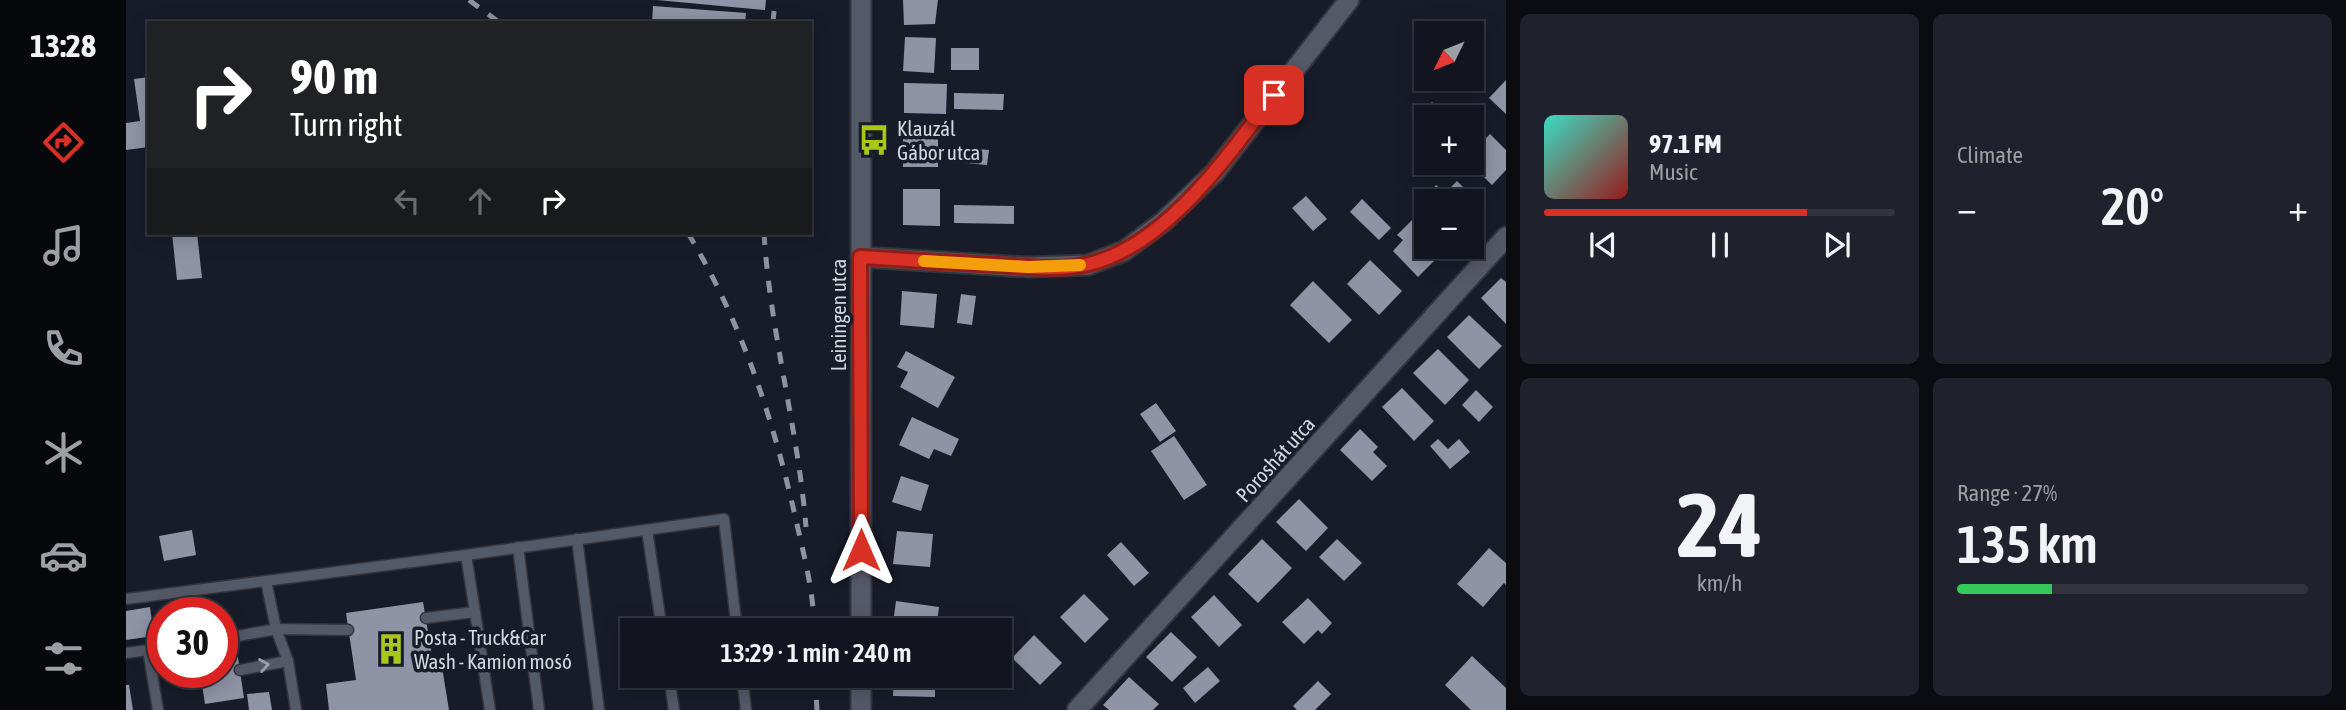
<!DOCTYPE html>
<meta charset="utf-8">
<style>
body{margin:0;font-family:"Asap Condensed",sans-serif;background:#1f222c;color:#f1f3f6;height:100vh;display:flex;flex-direction:column;font-size:26px;white-space:nowrap}
*{box-sizing:border-box;margin:0}
p{font-size:23px;color:#9c9fa4}
.icon{flex:none;width:38px;height:38px;fill:none;stroke:currentColor;stroke-width:2;stroke-linecap:round;stroke-linejoin:round}
.map{position:relative;flex:1;overflow:hidden}
.drawer{display:flex;flex-direction:column;gap:14px;padding:14px;background:#0a0c11;width:840px}
.drawer>*{flex:none}
.banner{position:absolute;left:21px;top:21px;width:665px;height:214px;border-radius:0px;box-shadow:0 4px 18px #0003,0 0 0 2px #31343d;background:#202124;color:#fff;overflow:hidden}
.needle{width:46px;rotate:227deg}
.buttons{position:absolute;left:1288px;top:21px;display:grid;gap:14px}
.buttons a{display:grid;place-items:center;width:70px;height:70px;border-radius:0px;background:#12151f;box-shadow:0 4px 18px #0003,0 0 0 2px #31343d;font-size:35px}
.speed{position:absolute;left:21px;top:597px;display:flex;gap:14px;font-size:35px;font-weight:700;text-align:center}
.speed>*{display:grid;place-content:center;width:91px;height:91px;border-radius:50%;background:#12151f;box-shadow:0 4px 18px #0003,0 0 0 2px #31343d;line-height:1}
.speed .limit{border:10px solid #d22;background:#fff;color:#111}
.pin{position:absolute;display:grid;place-items:center;width:60px;height:60px;color:#fff;margin:-30px;border-radius:14px;box-shadow:0 4px 10px #0006}
.me{position:absolute;width:77px;margin:-38px;rotate:0deg;stroke-linejoin:round;filter:drop-shadow(0 0 5px #0008)}
.turn{display:flex;align-items:center;gap:24px;height:147px;padding:0 28px;font-size:32px}
.turn .icon{width:91px;height:91px;stroke-width:2.5}
.turn b{display:block;font-size:49px;line-height:60px}
.lanes{display:flex;align-items:center;height:66px;padding:0 28px;background:#0003;justify-content:center;gap:35px;direction:ltr}
.lanes .off{opacity:.35}
.big{font-size:52px;font-weight:600;line-height:1.1}
.drawer .widget{flex:1;display:flex;flex-direction:column;justify-content:center;gap:10px;min-width:0;padding:0 24px;border-radius:10px;background:#1f222c}
.drawer .dial{align-items:center;gap:0}
.dial b{font-size:91px;line-height:1}
.song{display:flex;align-items:center;gap:21px}
.cover{width:84px;height:84px;border-radius:10px;background:linear-gradient(135deg,hsl(170 70% 55%),hsl(0 70% 35%))}
.played{height:7px;border-radius:4px;background:linear-gradient(90deg,#d93025 75%,#31343d 75%)}
.keys{display:flex;justify-content:space-around;direction:ltr}
.heat{display:flex;justify-content:space-between;align-items:center;font-size:38px;direction:ltr}
.charge{height:10px;border-radius:5px;background:linear-gradient(90deg,#34c759 27%,#31343d 0)}
.drawer .tiles{flex:1;display:grid;gap:14px;grid-template-columns:repeat(2,1fr)}
.trip{position:absolute;left:494px;top:618px;width:392px;height:70px;border-radius:0px;background:#12151f;box-shadow:0 4px 18px #0003,0 0 0 2px #31343d;font-weight:600;line-height:70px;text-align:center}
main{display:flex;flex:1;min-height:0}
.menu{display:flex;flex-direction:column;width:126px;justify-content:space-around;align-items:center;background:#07080c;color:#9c9fa4}
.menu .icon{width:49px;height:49px}
.menu .selected{color:#d93025}
.menu b{font-size:32px;color:#f1f3f6}
.map>svg:first-child{display:block}
.building{fill:#8e94a5}
.lines{fill:none;stroke-linecap:round;stroke-linejoin:round}
.service-casing{stroke:#32353e;stroke-width:13}
.minor-casing{stroke:#32353e;stroke-width:23}
.service{stroke:#545968;stroke-width:10}
.minor{stroke:#545968;stroke-width:19}
.rail{stroke:#8f939d;stroke-width:5;stroke-dasharray:12 12;stroke-linecap:butt}
.oneway{stroke:#9a9ea9}
.route-casing{stroke:#8d1f18;stroke-width:18}
.route{stroke:#d93025;stroke-width:12}
.slow{stroke:#f59e0b;stroke-width:12}
.labels{text-anchor:middle;dominant-baseline:central;stroke-width:7;stroke-linejoin:round;paint-order:stroke}
.poi-label{font-size:21px;fill:#d3d7df;stroke:#181c29;text-anchor:start}
.street-label{font-size:21px;fill:#d3d7df;stroke:#181c29}
</style>
<main>
<nav class="menu">
<b>13:28</b>
<svg class="icon selected" aria-label="directions" viewBox="0 0 24 24"><path d="M12 3l9 9-9 9-9-9zM9 14v-3h6M13 9l2 2-2 2"/></svg>
<svg class="icon" aria-label="music" viewBox="0 0 24 24"><path d="M9 18V5l10-2v13"/><circle cx="6" cy="18" r="3"/><circle cx="16" cy="16" r="3"/></svg>
<svg class="icon" aria-label="phone" viewBox="0 0 24 24"><path d="M5 4h4l2 5-3 2q2 4 5 5l2-3 5 2v4C11 20 4 13 5 4z"/></svg>
<svg class="icon" aria-label="climate" viewBox="0 0 24 24"><path d="M12 3v18M4 7l16 10M4 17L20 7"/></svg>
<svg class="icon" aria-label="car" viewBox="0 0 24 24"><path d="M5 17H2v-5l4-1 3-4h7l3 4 3 1v5h-3M9 17h6M6 11h13"/><circle cx="7" cy="17" r="2"/><circle cx="17" cy="17" r="2"/></svg>
<svg class="icon" aria-label="filters" viewBox="0 0 24 24"><path d="M4 7h16M4 17h16"/><circle cx="9" cy="7" r="2"/><circle cx="15" cy="17" r="2"/></svg>
</nav>
<div class="map">
<svg width="1380" height="710" viewBox="0 0 1380 710">
<rect width="100%" height="100%" fill="#181c29"/>
<!-- building -->
<g class="building">
<path d="M 531,0 L 640,0 L 639,10 Z"/>
<path d="M 777,0 L 812,0 L 809,24 L 778,25 Z"/>
<path d="M 527,6 L 620,13 L 619,23 L 526,23 Z"/>
<path d="M 779,37 L 810,38 L 808,73 L 777,71 Z"/>
<rect x="825" y="48" width="28" height="22"/>
<path d="M 23,77 L 23,147 L 0,150 L 0,123 L 14,121 L 8,79 Z"/>
<path d="M 1301,79 L 1324,79 L 1311,90 Z"/>
<path d="M 1380,80 L 1380,114 L 1363,98 Z"/>
<path d="M 778,83 L 821,84 L 820,114 L 778,113 Z"/>
<path d="M 828,93 L 878,94 L 877,110 L 828,109 Z"/>
<path d="M 1306,102 L 1321,117 L 1301,117 L 1296,112 Z"/>
<rect x="777" y="132" width="35" height="35"/>
<path d="M 1364,134 L 1380,150 L 1380,170 L 1366,185 L 1344,163 L 1346,153 Z"/>
<path d="M 829,147 L 863,150 L 861,165 L 828,162 Z"/>
<path d="M 1331,181 L 1356,206 L 1346,217 L 1346,201 L 1299,201 L 1297,199 L 1310,185 L 1319,193 Z"/>
<path d="M 777,189 L 814,189 L 814,226 L 777,225 Z"/>
<path d="M 1180,196 L 1201,219 L 1187,231 L 1166,208 Z"/>
<path d="M 1236,199 L 1265,228 L 1253,240 L 1224,212 Z"/>
<path d="M 828,205 L 888,206 L 888,224 L 828,223 Z"/>
<path d="M 1286,220 L 1300,235 L 1300,247 L 1311,247 L 1317,252 L 1292,277 L 1267,251 L 1277,240 L 1271,235 Z"/>
<path d="M 46,233 L 71,233 L 76,278 L 51,280 Z"/>
<path d="M 1244,260 L 1276,291 L 1253,315 L 1221,284 Z"/>
<path d="M 1375,278 L 1380,282 L 1380,324 L 1355,298 Z"/>
<path d="M 1187,281 L 1226,320 L 1203,343 L 1164,305 Z"/>
<path d="M 776,291 L 811,294 L 808,328 L 774,325 Z"/>
<path d="M 835,294 L 850,296 L 846,325 L 831,323 Z"/>
<path d="M 1343,315 L 1376,346 L 1353,369 L 1321,337 Z"/>
<path d="M 1312,349 L 1343,380 L 1319,405 L 1287,373 Z"/>
<path d="M 780,351 L 829,377 L 812,408 L 774,387 L 782,372 L 771,367 Z"/>
<path d="M 1276,388 L 1308,421 L 1288,441 L 1256,407 Z"/>
<path d="M 1350,390 L 1367,407 L 1353,422 L 1336,405 Z"/>
<path d="M 1030,403 L 1050,431 L 1034,442 L 1014,414 Z"/>
<path d="M 786,417 L 833,439 L 825,456 L 808,449 L 803,459 L 773,445 Z"/>
<path d="M 1234,429 L 1252,447 L 1247,452 L 1261,466 L 1246,481 L 1214,450 Z"/>
<path d="M 1048,436 L 1081,485 L 1058,500 L 1025,451 Z"/>
<path d="M 1312,439 L 1322,449 L 1333,439 L 1344,452 L 1324,469 L 1304,446 Z"/>
<path d="M 775,476 L 803,485 L 795,511 L 766,502 Z"/>
<path d="M 1173,499 L 1202,528 L 1180,551 L 1150,522 Z"/>
<path d="M 66,530 L 70,555 L 38,561 L 33,536 Z"/>
<path d="M 771,531 L 807,534 L 804,567 L 767,564 Z"/>
<path d="M 1136,539 L 1166,568 L 1132,603 L 1102,574 Z"/>
<path d="M 1211,539 L 1236,563 L 1218,581 L 1193,557 Z"/>
<path d="M 995,542 L 1023,573 L 1008,586 L 981,555 Z"/>
<path d="M 1363,548 L 1380,563 L 1380,585 L 1378,583 L 1357,607 L 1331,584 Z"/>
<path d="M 958,594 L 983,619 L 959,643 L 934,617 Z"/>
<path d="M 1088,595 L 1116,625 L 1093,647 L 1065,617 Z"/>
<path d="M 1182,598 L 1206,623 L 1196,634 L 1192,630 L 1178,644 L 1156,622 Z"/>
<path d="M 770,601 L 813,607 L 810,630 L 766,630 Z"/>
<path d="M 297,602 L 308,668 L 316,667 L 323,710 L 203,710 L 200,684 L 230,680 L 220,613 Z"/>
<path d="M 24,607 L 28,636 L 0,640 L 0,611 Z"/>
<path d="M 1045,632 L 1071,657 L 1046,682 L 1020,657 Z"/>
<path d="M 908,635 L 936,663 L 914,685 L 886,658 Z"/>
<path d="M 110,644 L 118,698 L 79,704 L 74,672 L 96,672 L 96,646 Z"/>
<path d="M 1346,656 L 1380,688 L 1380,710 L 1345,710 L 1319,685 Z"/>
<path d="M 1082,667 L 1094,681 L 1069,703 L 1057,688 Z"/>
<path d="M 768,676 L 809,676 L 809,697 L 767,696 Z"/>
<path d="M 1003,677 L 1033,704 L 1027,710 L 983,710 L 977,705 Z"/>
<path d="M 1192,681 L 1205,694 L 1189,710 L 1171,710 L 1167,706 Z"/>
<path d="M 0,685 L 3,685 L 7,710 L 0,710 Z"/>
<path d="M 143,692 L 146,710 L 123,710 L 121,694 Z"/>
</g>
<g class="lines">
<defs>
<g id="service">
<path d="M 521,530 L 536,630"/>
<path d="M 451,539 L 473,710"/>
<path d="M 392,547 L 413,710"/>
<path d="M 340,555 L 598,519 L 611,630"/>
<path d="M 140,581 L 150,629 L 162,661 L 170,710"/>
<path d="M 0,599 L 340,555 L 349,612 L 300,618"/>
<path d="M 349,612 L 364,710"/>
<path d="M 96,639 L 150,629 L 222,630"/>
<path d="M 22,650 L 32,710"/>
<path d="M 0,653 L 37,648"/>
<path d="M 114,670 L 162,661"/>
<path d="M 49,672 L 50,678 L 75,676"/>
<path d="M 543,676 L 548,710"/>
<path d="M 616,676 L 620,710"/>
</g>
<g id="minor">
<path d="M 735,0 L 735,630"/>
<path d="M 735,257 L 902,267 L 962,265 L 998,251 L 1037,222 L 1089,172 L 1223,0"/>
<path d="M 735,676 L 735,710"/>
<path d="M 951,710 L 1380,237"/>
</g>
</defs>
<!-- service casing -->
<use href="#service" class="service-casing"/>
<!-- minor casing -->
<use href="#minor" class="minor-casing"/>
<!-- service -->
<use href="#service" class="service"/>
<!-- minor -->
<use href="#minor" class="minor"/>
<!-- rail -->
<g class="rail">
<path d="M 343,0 L 374,23"/>
<path d="M 647,23 L 649,0"/>
<path d="M 562,233 C 616,323 647,418 670,520 C 678,556 688,592 688,630"/>
<path d="M 638,233 C 644,332 672,428 680,527"/>
<path d="M 689,676 L 691,710"/>
</g>
</g>
<!-- one-way arrows -->
<defs><path id="oneway-chevron" d="M-2-3.5L2.5 0L-2 3.5" fill="none" stroke-width="1.6" stroke-linecap="round" stroke-linejoin="round" transform="scale(1.75)"/></defs>
<use class="oneway" href="#oneway-chevron" transform="translate(138 665) rotate(-10)"/>
<g class="lines">
<defs>
<path id="route" d="M 735,550 L 734,257 C 781,260 827,263 873,265 C 901,267 935,271 963,264 C 1041,245 1102,155 1148,95"/>
</defs>
<!-- route casing -->
<use href="#route" class="route-casing"/>
<!-- route -->
<use href="#route" class="route"/>
<!-- slow -->
<path class="slow" d="M 798,261 L 902,267 L 954,265"/>
</g>
<!-- icons -->
<defs>
<symbol id="bus-bare" viewBox="-9 -9 18 18"><path d="M-5-6H5V4H4V6H2V4H-2V6H-4V4H-5ZM-3.5-4V0h7V-4ZM-3.5 1.2v1.5H-2V1.2ZM2 1.2v1.5H3.5V1.2Z" fill="#aac719" stroke="#181c29" stroke-width="2.5" paint-order="stroke"/></symbol>
<symbol id="building-bare" viewBox="-9 -9 18 18"><path d="M-4-6H4V6H1V3H-1V6H-4ZM-2.5-4.3h1.7v1.8h-1.7ZM.8-4.3h1.7v1.8H.8ZM-2.5-1h1.7V.8h-1.7ZM.8-1h1.7V.8H.8Z" fill="#aac719" stroke="#181c29" stroke-width="2.5" paint-order="stroke"/></symbol>
</defs>
<g fill-rule="evenodd">
<use href="#bus-bare" x="726" y="118" width="44" height="44"/>
<use href="#building-bare" x="243" y="627" width="44" height="44"/>
</g>
<g class="labels">
<!-- poi labels -->
<g class="poi-label">
<text x="771" y="128">Klauzál<tspan x="771" dy="24">Gábor utca</tspan></text>
<text x="288" y="637">Posta - Truck&amp;Car<tspan x="288" dy="24">Wash - Kamion mosó</tspan></text>
</g>
<!-- street labels -->
<g class="street-label">
<text transform="translate(712 315) rotate(-90)">Leiningen utca</text>
<text transform="translate(1149 459) rotate(-48)">Poroshát utca</text>
</g>
</g>
</svg>
<div class="buttons">
<a><svg class="needle" viewBox="-14 -14 28 28"><path d="M0-13l5 13h-10z" fill="#e53935"/><path d="M0 13l5-13h-10z" fill="#9c9fa4"/></svg></a>
<a>+</a>
<a>−</a>
</div>
<div class="speed"><div class="limit">30</div></div>
<div class="pin" style="left:1148px;top:95px;background:#d93025"><svg class="icon" aria-label="arrive" viewBox="0 0 24 24"><path d="M6 21V4h12l-3 4 3 4H6"/></svg></div>
<svg class="me" style="left:735px;top:550px" viewBox="-20 -20 40 40"><path d="M0-17L14 15 0 8-14 15z" fill="#d93025" stroke="#fff" stroke-width="4"/></svg>
<div class="trip">13:29 · 1 min · 240 m</div>
<div class="banner">
<div class="turn"><svg class="icon" aria-label="right" viewBox="0 0 24 24"><path d="M7 20v-9h11M14 6l5 5-5 5"/></svg><div><b>90 m</b>Turn right</div></div>
<div class="lanes"><svg class="icon off" aria-label="left" viewBox="0 0 24 24"><path d="M17 20v-9H6M10 6l-5 5 5 5"/></svg><svg class="icon off" aria-label="ahead" viewBox="0 0 24 24"><path d="M12 20V5M6 11l6-6 6 6"/></svg><svg class="icon" aria-label="right" viewBox="0 0 24 24"><path d="M7 20v-9h11M14 6l5 5-5 5"/></svg></div>
</div>
</div>
<section class="drawer">
<div class="tiles">
<div class="widget">
<div class="song"><i class="cover"></i><div><b>97.1 FM</b><p>Music</p></div></div>
<div class="played"></div>
<div class="keys"><svg class="icon" aria-label="previous" viewBox="0 0 24 24"><path d="M18 5L8 12l10 7zM5 5v14"/></svg><svg class="icon" aria-label="pause" viewBox="0 0 24 24"><path d="M8 5v14M16 5v14"/></svg><svg class="icon" aria-label="next" viewBox="0 0 24 24"><path d="M6 5l10 7-10 7zM19 5v14"/></svg></div>
</div>
<div class="widget"><p>Climate</p>
<div class="heat"><a>−</a><b class="big">20°</b><a>+</a></div>
</div>
<div class="widget dial"><b>24</b><p>km/h</p></div>
<div class="widget"><p>Range · 27%</p><b class="big">135 km</b><div class="charge"></div></div>
</div>
</section>
</main>
